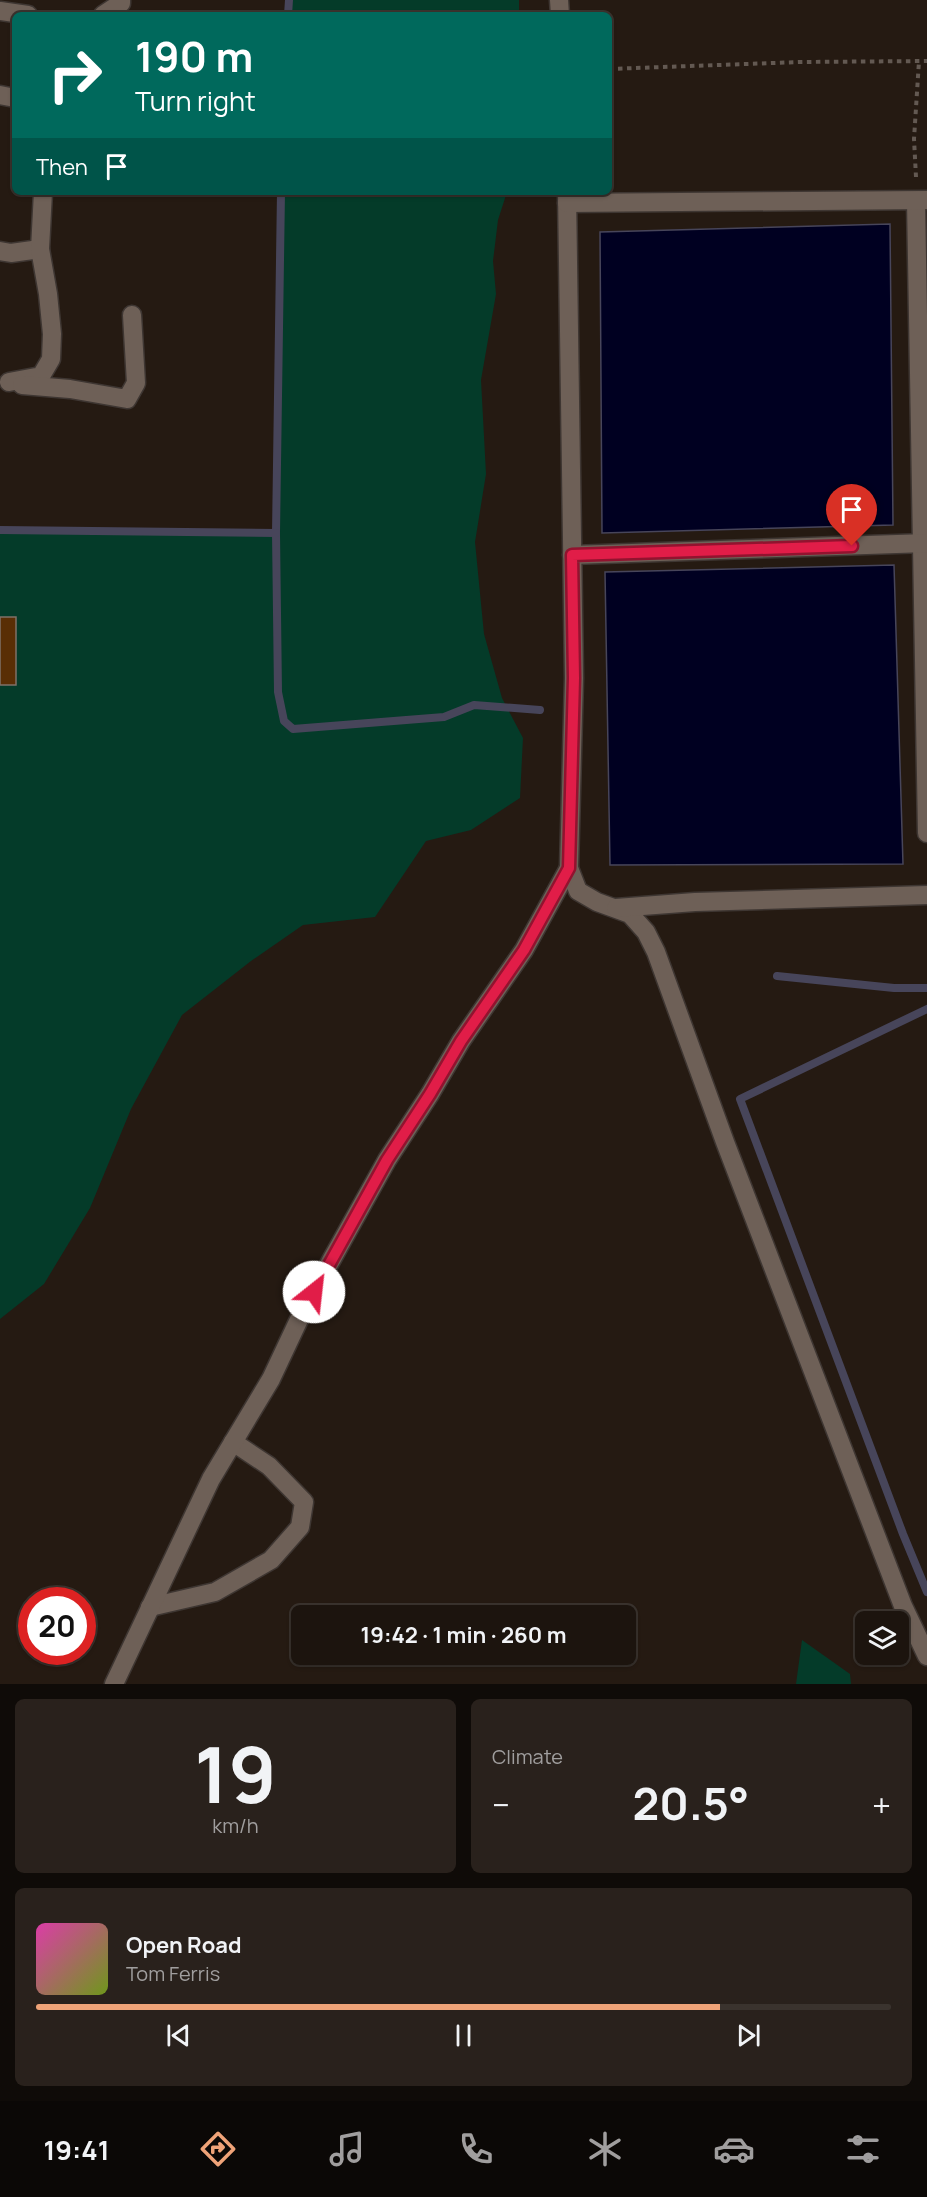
<!DOCTYPE html>
<meta charset="utf-8">
<style>
body{margin:0;font-family:Manrope,sans-serif;background:#29211c;color:#f1f3f6;height:100vh;display:flex;flex-direction:column;font-size:22px;white-space:nowrap}
*{box-sizing:border-box;margin:0}
p{font-size:20px;color:#a09e9e}
.icon{flex:none;width:33px;height:33px;fill:none;stroke:currentColor;stroke-width:2;stroke-linecap:round;stroke-linejoin:round}
.map{position:relative;height:1684px;overflow:hidden}
.drawer{display:flex;flex-direction:column;gap:15px;padding:15px;background:#0f0b08;flex:1}
.drawer>*{flex:none}
.banner{position:absolute;left:12px;top:12px;width:600px;height:183px;border-radius:9px;box-shadow:0 2px 4px #0004,0 0 0 2px #3a332e;background:#00695c;color:#fff;overflow:hidden}
.controls{position:absolute;left:855px;top:1611px;display:grid;gap:12px}
.controls a{display:grid;place-items:center;width:54px;height:54px;border-radius:9px;background:#1c140e;box-shadow:0 2px 4px #0004,0 0 0 2px #3a332e;font-size:30px}
.speed{position:absolute;left:18px;top:1587px;display:flex;gap:12px;font-size:30px;font-weight:700;text-align:center}
.speed>*{display:grid;place-content:center;width:78px;height:78px;border-radius:50%;background:#1c140e;box-shadow:0 2px 4px #0004,0 0 0 2px #3a332e;line-height:1}
.speed .limit{border:9px solid #d22;background:#fff;color:#111}
.pin{position:absolute;display:grid;place-items:center;width:51px;height:51px;color:#fff;margin:-62px -26px;border-radius:50% 50% 50% 0;rotate:-45deg;box-shadow:0 0 6px #0007}
.pin .icon{rotate:45deg}
.me{position:absolute;width:66px;margin:-33px;rotate:29deg;stroke-linejoin:round;filter:drop-shadow(0 0 4px #0008)}
.turn{display:flex;align-items:center;gap:21px;height:126px;padding:0 24px;font-size:27px}
.turn .icon{width:78px;height:78px;stroke-width:2.5}
.turn b{display:block;font-size:42px;line-height:51px}
.then{display:flex;align-items:center;height:57px;padding:0 24px;background:#0003;gap:12px;font-size:22px}
.big{font-size:45px;font-weight:700;line-height:1.1}
.drawer .tile{flex:1;display:flex;flex-direction:column;justify-content:center;gap:9px;min-width:0;padding:0 21px;border-radius:9px;background:#29211c}
.drawer .dial{align-items:center;gap:0}
.dial b{font-size:78px;line-height:1}
.song{display:flex;align-items:center;gap:18px}
.cover{width:72px;height:72px;border-radius:9px;background:linear-gradient(135deg,hsl(320 70% 55%),hsl(80 70% 35%))}
.played{height:6px;border-radius:3px;background:linear-gradient(90deg,#efa378 80%,#3a332e 80%)}
.keys{display:flex;justify-content:space-around;direction:ltr}
.heat{display:flex;justify-content:space-between;align-items:center;font-size:33px;direction:ltr}
.drawer .tiles{flex:1;display:grid;gap:15px;grid-template-columns:1fr 1fr}
.tile:last-child{grid-column:span 2}
.trip{position:absolute;left:291px;top:1605px;width:345px;height:60px;border-radius:9px;background:#1c140e;box-shadow:0 2px 4px #0004,0 0 0 2px #3a332e;font-weight:700;line-height:60px;text-align:center}
.menu{display:flex;height:96px;justify-content:space-around;align-items:center;background:#0b0806;color:#a09e9e}
.menu .icon{width:42px;height:42px}
.menu .active{color:#efa378}
.menu b{font-size:27px;color:#f1f3f6}
.map>svg:first-child{display:block}
.green{fill:#043b29}
.water{fill:#000021;stroke:#47455a;stroke-width:1.5}
.lines{fill:none;stroke-linecap:round;stroke-linejoin:round}
.stream{stroke:#47455a;stroke-width:8}
.building{fill:#592e05;stroke:#7f7168;stroke-width:1.5}
.minor-casing{stroke:#3e3632;stroke-width:21}
.path{stroke:#635952;stroke-width:4;stroke-dasharray:4.5 4.5;stroke-linecap:butt}
.minor{stroke:#6e6057;stroke-width:18}
.route-casing{stroke:#92132f;stroke-width:15}
.route{stroke:#e11d48;stroke-width:10}
</style>
<div class="map">
<svg width="927" height="1684" viewBox="0 0 927 1684">
<rect width="100%" height="100%" fill="#251a12"/>
<!-- green -->
<g class="green">
<path d="M 289,0 L 519,0 L 519,15 L 288,15 Z"/>
<path d="M 281,192 L 507,192 L 498,220 L 493,261 L 496,294 L 481,380 L 486,474 L 475,542 L 484,634 L 502,698 L 523,738 L 520,798 L 471,830 L 426,841 L 375,917 L 303,925 L 251,961 L 182,1015 L 131,1109 L 90,1208 L 44,1284 L 0,1319 L 0,530 L 275,533 Z"/>
<path d="M 802,1640 L 850,1674 L 851,1684 L 796,1684 Z"/>
</g>
<!-- water -->
<g class="water">
<path d="M 890,224 L 893,525 L 602,533 L 600,232 Z"/>
<path d="M 894,565 L 903,864 L 610,865 L 605,572 Z"/>
</g>
<g class="lines">
<!-- stream -->
<g class="stream">
<path d="M 288,15 L 289,0"/>
<path d="M 281,192 L 276,533 L 278,692 L 284,721 L 293,729 L 444,717 L 474,705 L 540,710"/>
<path d="M 0,530 L 276,533"/>
<path d="M 777,976 L 894,988 L 927,988"/>
<path d="M 927,1009 L 740,1099 L 903,1534 L 927,1592"/>
</g>
</g>
<!-- building -->
<rect class="building" x="0" y="617" width="16" height="68"/>
<g class="lines">
<defs>
<g id="minor">
<path d="M 559,0 L 560,15"/>
<path d="M 0,11 L 28,15"/>
<path d="M 103,15 L 121,3 L 121,0"/>
<path d="M 0,95 L 15,98"/>
<path d="M 567,192 L 574,678 L 569,868 L 578,891 L 597,902 L 630,914 L 646,932 L 656,952 L 725,1142 L 903,1606 L 927,1656"/>
<path d="M 916,201 L 927,833"/>
<path d="M 567,203 L 927,200"/>
<path d="M 0,251 L 11,253 L 40,249"/>
<path d="M 9,382 L 41,376 L 51,359 L 52,334 L 48,294 L 40,249 L 43,192"/>
<path d="M 22,385 L 70,389 L 127,399 L 136,383 L 132,315"/>
<path d="M 572,555 L 927,543"/>
<path d="M 616,908 L 695,902 L 927,895"/>
<path d="M 150,1607 L 215,1592 L 271,1560 L 300,1527 L 304,1502 L 269,1466 L 233,1442"/>
<path d="M 114,1684 L 211,1479 L 271,1379 L 303,1311 L 387,1160 L 430,1094 L 461,1041 L 524,950 L 569,868"/>
</g>
</defs>
<!-- minor casing -->
<use href="#minor" class="minor-casing"/>
<!-- path -->
<g class="path">
<path d="M 609,69 L 800,62 L 927,61"/>
<path d="M 916,177 L 914,139 L 919,61"/>
</g>
<!-- minor -->
<use href="#minor" class="minor"/>
</g>
<g class="lines">
<defs>
<path id="route" d="M 314,1292 L 387,1160 L 430,1094 L 461,1041 L 524,950 L 569,868 L 574,678 L 572,555 L 852,546"/>
</defs>
<!-- route casing -->
<use href="#route" class="route-casing"/>
<!-- route -->
<use href="#route" class="route"/>
</g>
</svg>
<div class="controls">
<a><svg class="icon" aria-label="layers" viewBox="0 0 24 24"><path d="M12 4l9 5-9 5-9-5zM3 14l9 5 9-5"/></svg></a>
</div>
<div class="speed"><div class="limit">20</div></div>
<div class="pin" style="left:852px;top:546px;background:#d93025"><svg class="icon" aria-label="arrive" viewBox="0 0 24 24"><path d="M6 21V4h12l-3 4 3 4H6"/></svg></div>
<svg class="me" style="left:314px;top:1292px" viewBox="-20 -20 40 40"><circle r="19" fill="#fff"/><path d="M0-13L10 11 0 6-10 11z" fill="#e11d48"/></svg>
<div class="trip">19:42 · 1 min · 260 m</div>
<div class="banner">
<div class="turn"><svg class="icon" aria-label="right" viewBox="0 0 24 24"><path d="M7 20v-9h11M14 6l5 5-5 5"/></svg><div><b>190 m</b>Turn right</div></div>
<div class="then">Then<svg class="icon" aria-label="arrive" viewBox="0 0 24 24"><path d="M6 21V4h12l-3 4 3 4H6"/></svg></div>
</div>
</div>
<section class="drawer">
<div class="tiles">
<div class="tile dial"><b>19</b><p>km/h</p></div>
<div class="tile"><p>Climate</p>
<div class="heat"><a>−</a><b class="big">20.5°</b><a>+</a></div>
</div>
<div class="tile">
<div class="song"><i class="cover"></i><div><b>Open Road</b><p>Tom Ferris</p></div></div>
<div class="played"></div>
<div class="keys"><svg class="icon" aria-label="previous" viewBox="0 0 24 24"><path d="M18 5L8 12l10 7zM5 5v14"/></svg><svg class="icon" aria-label="pause" viewBox="0 0 24 24"><path d="M8 5v14M16 5v14"/></svg><svg class="icon" aria-label="next" viewBox="0 0 24 24"><path d="M6 5l10 7-10 7zM19 5v14"/></svg></div>
</div>
</div>
</section>
<nav class="menu">
<b>19:41</b>
<svg class="icon active" aria-label="directions" viewBox="0 0 24 24"><path d="M12 3l9 9-9 9-9-9zM9 14v-3h6M13 9l2 2-2 2"/></svg>
<svg class="icon" aria-label="music" viewBox="0 0 24 24"><path d="M9 18V5l10-2v13"/><circle cx="6" cy="18" r="3"/><circle cx="16" cy="16" r="3"/></svg>
<svg class="icon" aria-label="phone" viewBox="0 0 24 24"><path d="M5 4h4l2 5-3 2q2 4 5 5l2-3 5 2v4C11 20 4 13 5 4z"/></svg>
<svg class="icon" aria-label="climate" viewBox="0 0 24 24"><path d="M12 3v18M4 7l16 10M4 17L20 7"/></svg>
<svg class="icon" aria-label="car" viewBox="0 0 24 24"><path d="M5 17H2v-5l4-1 3-4h7l3 4 3 1v5h-3M9 17h6M6 11h13"/><circle cx="7" cy="17" r="2"/><circle cx="17" cy="17" r="2"/></svg>
<svg class="icon" aria-label="filters" viewBox="0 0 24 24"><path d="M4 7h16M4 17h16"/><circle cx="9" cy="7" r="2"/><circle cx="15" cy="17" r="2"/></svg>
</nav>
